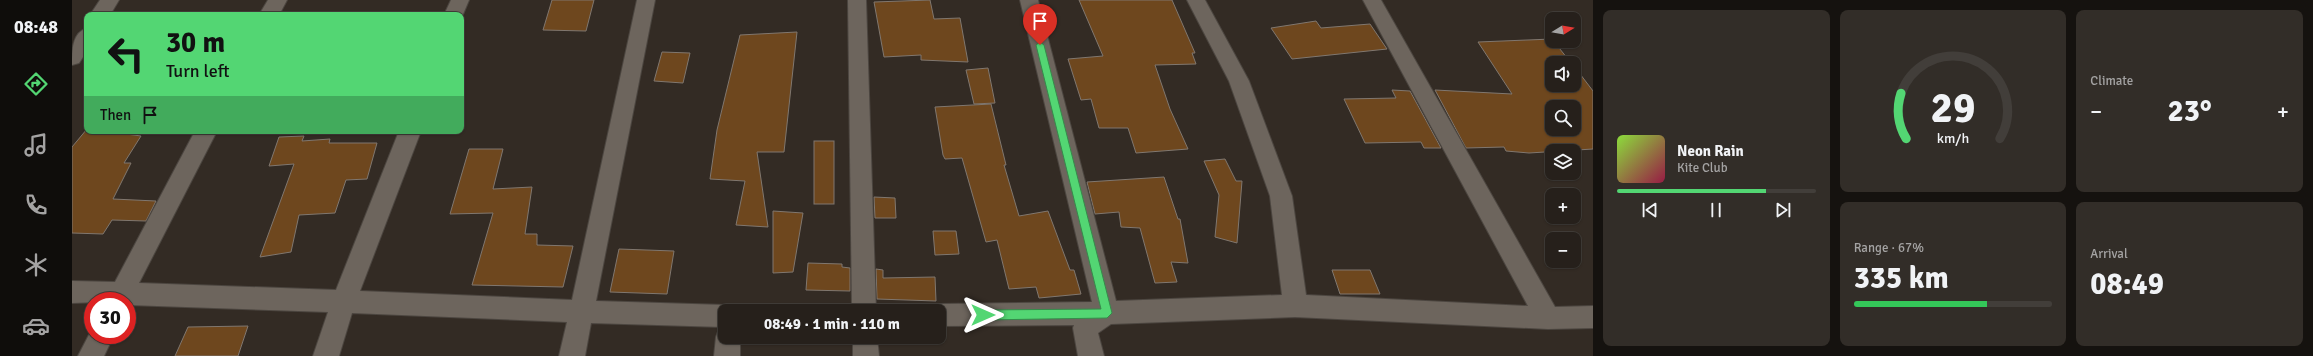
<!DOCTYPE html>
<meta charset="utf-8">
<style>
body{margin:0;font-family:Signika,sans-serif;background:#322d28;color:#f1f3f6;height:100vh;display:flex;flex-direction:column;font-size:15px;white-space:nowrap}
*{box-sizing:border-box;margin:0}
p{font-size:13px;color:#a4a3a3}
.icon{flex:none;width:22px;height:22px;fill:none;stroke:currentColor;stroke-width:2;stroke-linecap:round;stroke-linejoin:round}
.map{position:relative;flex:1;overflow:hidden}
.drawer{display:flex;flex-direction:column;gap:10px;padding:10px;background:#15120f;width:720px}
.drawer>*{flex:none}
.banner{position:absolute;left:12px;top:12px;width:380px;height:122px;border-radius:8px;box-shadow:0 1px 3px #0004,0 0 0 1px #423e3a;background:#53d673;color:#111;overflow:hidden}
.needle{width:26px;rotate:79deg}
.fabs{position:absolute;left:1473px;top:12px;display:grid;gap:8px}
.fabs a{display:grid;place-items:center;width:36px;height:36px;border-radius:8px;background:#26201b;box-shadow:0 1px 3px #0004,0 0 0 1px #423e3a;font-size:20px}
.speed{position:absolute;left:12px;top:292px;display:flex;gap:8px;font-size:20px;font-weight:700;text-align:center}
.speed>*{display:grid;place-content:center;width:52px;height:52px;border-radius:50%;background:#26201b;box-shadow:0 1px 3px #0004,0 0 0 1px #423e3a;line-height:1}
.speed .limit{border:6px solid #d22;background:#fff;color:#111}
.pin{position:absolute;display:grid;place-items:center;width:34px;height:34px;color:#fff;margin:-41px -17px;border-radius:50% 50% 50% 0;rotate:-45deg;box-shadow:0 0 4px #0007}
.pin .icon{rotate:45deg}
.me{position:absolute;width:44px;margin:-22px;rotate:90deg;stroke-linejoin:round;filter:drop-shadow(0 0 3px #0008)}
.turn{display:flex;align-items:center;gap:14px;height:84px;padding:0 16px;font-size:18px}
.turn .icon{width:52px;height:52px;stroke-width:2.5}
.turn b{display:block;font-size:28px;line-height:34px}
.then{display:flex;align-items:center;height:38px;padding:0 16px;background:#0003;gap:8px;font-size:15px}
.big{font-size:30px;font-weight:700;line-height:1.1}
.drawer .card{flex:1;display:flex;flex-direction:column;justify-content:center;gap:6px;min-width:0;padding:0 14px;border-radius:8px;background:#322d28}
.drawer .dial{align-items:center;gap:0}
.dial svg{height:104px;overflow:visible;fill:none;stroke:#423e3a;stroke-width:7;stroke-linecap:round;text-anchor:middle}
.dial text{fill:#f1f3f6;stroke:none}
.song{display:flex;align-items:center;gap:12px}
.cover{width:48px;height:48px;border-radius:6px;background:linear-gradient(135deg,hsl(90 70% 55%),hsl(340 70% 35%))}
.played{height:4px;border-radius:2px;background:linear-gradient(90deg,#53d673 75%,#423e3a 75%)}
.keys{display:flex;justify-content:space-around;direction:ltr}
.heat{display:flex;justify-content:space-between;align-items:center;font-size:22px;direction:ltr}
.charge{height:6px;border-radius:3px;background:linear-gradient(90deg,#34c759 67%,#423e3a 0)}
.drawer .tiles{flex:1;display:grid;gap:10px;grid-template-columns:repeat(3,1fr)}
.card:first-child{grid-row:span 2}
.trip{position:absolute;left:646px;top:304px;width:228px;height:40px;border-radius:8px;background:#26201b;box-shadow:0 1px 3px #0004,0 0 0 1px #423e3a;font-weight:700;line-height:40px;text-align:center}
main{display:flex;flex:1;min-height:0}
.tabs{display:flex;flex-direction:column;width:72px;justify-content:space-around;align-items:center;background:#0f0d0b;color:#a4a3a3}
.tabs .icon{width:28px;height:28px}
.tabs .on{color:#53d673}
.tabs b{font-size:18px;color:#f1f3f6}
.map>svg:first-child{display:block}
.building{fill:#6e471e;stroke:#80776f;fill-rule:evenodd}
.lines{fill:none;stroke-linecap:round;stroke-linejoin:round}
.minor-casing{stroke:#4c4640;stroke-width:2}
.minor{fill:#6d655d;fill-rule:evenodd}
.route{fill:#53d673;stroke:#368b4b}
</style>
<main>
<nav class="tabs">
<b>08:48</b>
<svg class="icon on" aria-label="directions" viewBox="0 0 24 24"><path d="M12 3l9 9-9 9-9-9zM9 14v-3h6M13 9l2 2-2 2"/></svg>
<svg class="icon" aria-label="music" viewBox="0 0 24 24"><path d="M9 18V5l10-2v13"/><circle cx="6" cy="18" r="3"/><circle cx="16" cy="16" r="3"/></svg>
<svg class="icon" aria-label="phone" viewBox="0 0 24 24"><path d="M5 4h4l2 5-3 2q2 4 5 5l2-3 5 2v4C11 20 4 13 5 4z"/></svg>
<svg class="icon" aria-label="climate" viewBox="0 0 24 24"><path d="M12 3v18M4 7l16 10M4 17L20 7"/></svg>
<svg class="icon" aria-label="car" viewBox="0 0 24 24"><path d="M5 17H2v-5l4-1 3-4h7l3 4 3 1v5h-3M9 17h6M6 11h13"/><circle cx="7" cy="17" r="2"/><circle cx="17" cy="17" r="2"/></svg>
</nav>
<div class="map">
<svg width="1521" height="356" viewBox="0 0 1521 356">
<rect width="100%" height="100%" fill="#332b24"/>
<!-- building -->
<g class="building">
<path d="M 480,0 L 522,0 L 514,31 L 471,30 Z"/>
<path d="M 858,0 L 862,19 L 888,18 L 896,62 L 849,60 L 849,55 L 812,57 L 802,2 Z"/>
<path d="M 1007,0 L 1100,0 L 1123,53 L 1120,53 L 1124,64 L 1083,65 L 1098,109 L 1116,149 L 1064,153 L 1056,128 L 1027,128 L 1019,99 L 1009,100 L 996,59 L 1031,56 Z"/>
<path d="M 1244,21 L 1249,28 L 1298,24 L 1315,49 L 1220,59 L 1199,28 Z"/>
<path d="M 725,32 L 712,152 L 685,152 L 696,227 L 664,225 L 673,181 L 638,179 L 645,130 L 668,35 Z"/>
<path d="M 1480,39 L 1499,63 L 1480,63 L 1480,85 L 1502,85 L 1502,66 L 1521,91 L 1521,149 L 1457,153 L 1434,151 L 1432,147 L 1394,148 L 1363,90 L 1440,94 L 1406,42 ZM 1480,107 L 1502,107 L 1502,129 L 1480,129 Z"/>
<path d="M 590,52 L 618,53 L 611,83 L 582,81 Z"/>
<path d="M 916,68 L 923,103 L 902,104 L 894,70 Z"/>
<path d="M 1320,90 L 1338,91 L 1369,148 L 1352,148 L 1349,142 L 1293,143 L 1272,99 L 1324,98 Z"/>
<path d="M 919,104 L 934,165 L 932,165 L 947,216 L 976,211 L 998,270 L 1002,270 L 1009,294 L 967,298 L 964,287 L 937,289 L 925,240 L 914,242 L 890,158 L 873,159 L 871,155 L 863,107 Z"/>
<path d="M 15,129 L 15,131 L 32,131 L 69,136 L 52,163 L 59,163 L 41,199 L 84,201 L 74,221 L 40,220 L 31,234 L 0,233 L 0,147 Z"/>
<path d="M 232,136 L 230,141 L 258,139 L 257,143 L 305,143 L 295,179 L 274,180 L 263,213 L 227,215 L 219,252 L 188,257 L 222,164 L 197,166 L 207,137 Z"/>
<rect x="742" y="141" width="20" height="63"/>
<path d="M 397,149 L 431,149 L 421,189 L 460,187 L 453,234 L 465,234 L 465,245 L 501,246 L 491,287 L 400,285 L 421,213 L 378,214 Z"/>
<path d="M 1153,159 L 1164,181 L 1170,181 L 1165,243 L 1143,237 L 1147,195 L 1132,161 Z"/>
<path d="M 1092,177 L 1106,219 L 1108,219 L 1116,263 L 1099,262 L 1105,282 L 1083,283 L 1068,228 L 1049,227 L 1047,212 L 1023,214 L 1015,182 Z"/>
<path d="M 802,197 L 823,198 L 824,218 L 803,218 Z"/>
<path d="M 701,211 L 731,213 L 721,272 L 701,273 Z"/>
<path d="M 861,231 L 884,231 L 887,254 L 863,255 Z"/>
<path d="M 547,249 L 602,251 L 595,294 L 538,292 Z"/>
<path d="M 736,263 L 770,264 L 770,267 L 778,268 L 778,291 L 734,290 Z"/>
<path d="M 804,269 L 811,270 L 811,278 L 863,277 L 864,301 L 805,299 Z"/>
<path d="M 1260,270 L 1298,270 L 1308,294 L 1268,294 Z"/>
<path d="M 176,326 L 166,356 L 103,356 L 116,327 Z"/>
</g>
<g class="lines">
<defs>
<g id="minor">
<path d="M 28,0 L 47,0 L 38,15 L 18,15 Z"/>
<path d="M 196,0 L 215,0 L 207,15 L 187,15 Z"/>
<path d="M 379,0 L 397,0 L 389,19 L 389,15 L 372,15 Z"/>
<path d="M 565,0 L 583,0 L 524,301 L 653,305 L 662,308 L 663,311 L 653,311 L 653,337 L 668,337 L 668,356 L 642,356 L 644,337 L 647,329 L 651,327 L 519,323 L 513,356 L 487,356 L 495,322 L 280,313 L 267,356 L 241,356 L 256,312 L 57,305 L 55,308 L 55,301 L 0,303 L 0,281 L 43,282 L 123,131 L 145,131 L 67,283 L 264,290 L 327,131 L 349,131 L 288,291 L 500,300 Z"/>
<path d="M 776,0 L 794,0 L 804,311 L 780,311 Z"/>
<path d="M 948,0 L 966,0 L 1044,301 L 1210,295 L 1198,196 L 1157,81 L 1115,0 L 1133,0 L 1177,81 L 1220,196 L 1234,295 L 1456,306 L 1291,0 L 1309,0 L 1483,307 L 1521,306 L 1521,328 L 1476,329 L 1223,317 L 1039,324 L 1026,333 L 1032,356 L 1006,356 L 1001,328 L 1002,325 L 867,326 L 867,311 L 857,311 L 858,307 L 867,304 L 1020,302 Z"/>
<path d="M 15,28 L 15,51 L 7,63 L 0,65 C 0,50 0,33 15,28 Z"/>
<path d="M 21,327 L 21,335 L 42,335 L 32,356 L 6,356 Z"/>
<path d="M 781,337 L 805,337 L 807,356 L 781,356 Z"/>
</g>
</defs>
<!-- minor casing -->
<use href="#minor" class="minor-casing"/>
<!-- minor -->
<use href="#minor" class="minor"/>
</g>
<!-- route -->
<path class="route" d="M 968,42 L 972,45 L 1040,313 L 1035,318 L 911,320 L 906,315 L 911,310 L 1029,309 L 964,45 Z"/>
</svg>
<div class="fabs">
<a><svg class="needle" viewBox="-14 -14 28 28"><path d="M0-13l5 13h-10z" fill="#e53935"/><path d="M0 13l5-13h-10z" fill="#a4a3a3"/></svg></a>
<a><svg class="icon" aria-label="sound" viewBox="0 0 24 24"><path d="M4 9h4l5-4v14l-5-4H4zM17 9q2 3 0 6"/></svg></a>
<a><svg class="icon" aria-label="search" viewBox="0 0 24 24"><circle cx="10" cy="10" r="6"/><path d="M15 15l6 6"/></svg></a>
<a><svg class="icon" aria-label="layers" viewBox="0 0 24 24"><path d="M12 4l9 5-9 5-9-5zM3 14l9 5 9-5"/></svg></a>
<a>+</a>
<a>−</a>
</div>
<div class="speed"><div class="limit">30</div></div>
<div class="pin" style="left:968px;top:45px;background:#d93025"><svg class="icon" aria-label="arrive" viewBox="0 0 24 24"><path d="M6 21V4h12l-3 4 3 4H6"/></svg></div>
<svg class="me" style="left:911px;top:315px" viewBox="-20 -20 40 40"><path d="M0-17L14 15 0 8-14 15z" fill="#53d673" stroke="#fff" stroke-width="4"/></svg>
<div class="trip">08:49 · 1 min · 110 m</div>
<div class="banner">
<div class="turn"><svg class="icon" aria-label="left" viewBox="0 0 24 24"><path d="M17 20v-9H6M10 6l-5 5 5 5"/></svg><div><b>30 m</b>Turn left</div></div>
<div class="then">Then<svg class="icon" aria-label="arrive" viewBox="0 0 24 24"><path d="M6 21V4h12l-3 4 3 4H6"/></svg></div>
</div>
</div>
<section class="drawer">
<div class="tiles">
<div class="card">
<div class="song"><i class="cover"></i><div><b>Neon Rain</b><p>Kite Club</p></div></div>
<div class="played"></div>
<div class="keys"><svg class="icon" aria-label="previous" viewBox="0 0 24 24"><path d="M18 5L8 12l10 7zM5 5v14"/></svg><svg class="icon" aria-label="pause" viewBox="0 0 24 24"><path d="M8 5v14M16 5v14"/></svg><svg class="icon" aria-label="next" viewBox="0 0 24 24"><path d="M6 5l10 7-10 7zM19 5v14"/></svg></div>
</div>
<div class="card dial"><svg viewBox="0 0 100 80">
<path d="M14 69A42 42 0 1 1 86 69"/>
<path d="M14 69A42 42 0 0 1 10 34" stroke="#53d673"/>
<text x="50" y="56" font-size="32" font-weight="700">29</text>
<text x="50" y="72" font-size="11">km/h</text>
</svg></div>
<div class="card"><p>Climate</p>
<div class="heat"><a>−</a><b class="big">23°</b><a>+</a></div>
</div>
<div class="card"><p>Range · 67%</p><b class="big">335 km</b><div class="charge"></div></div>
<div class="card"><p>Arrival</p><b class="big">08:49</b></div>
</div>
</section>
</main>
